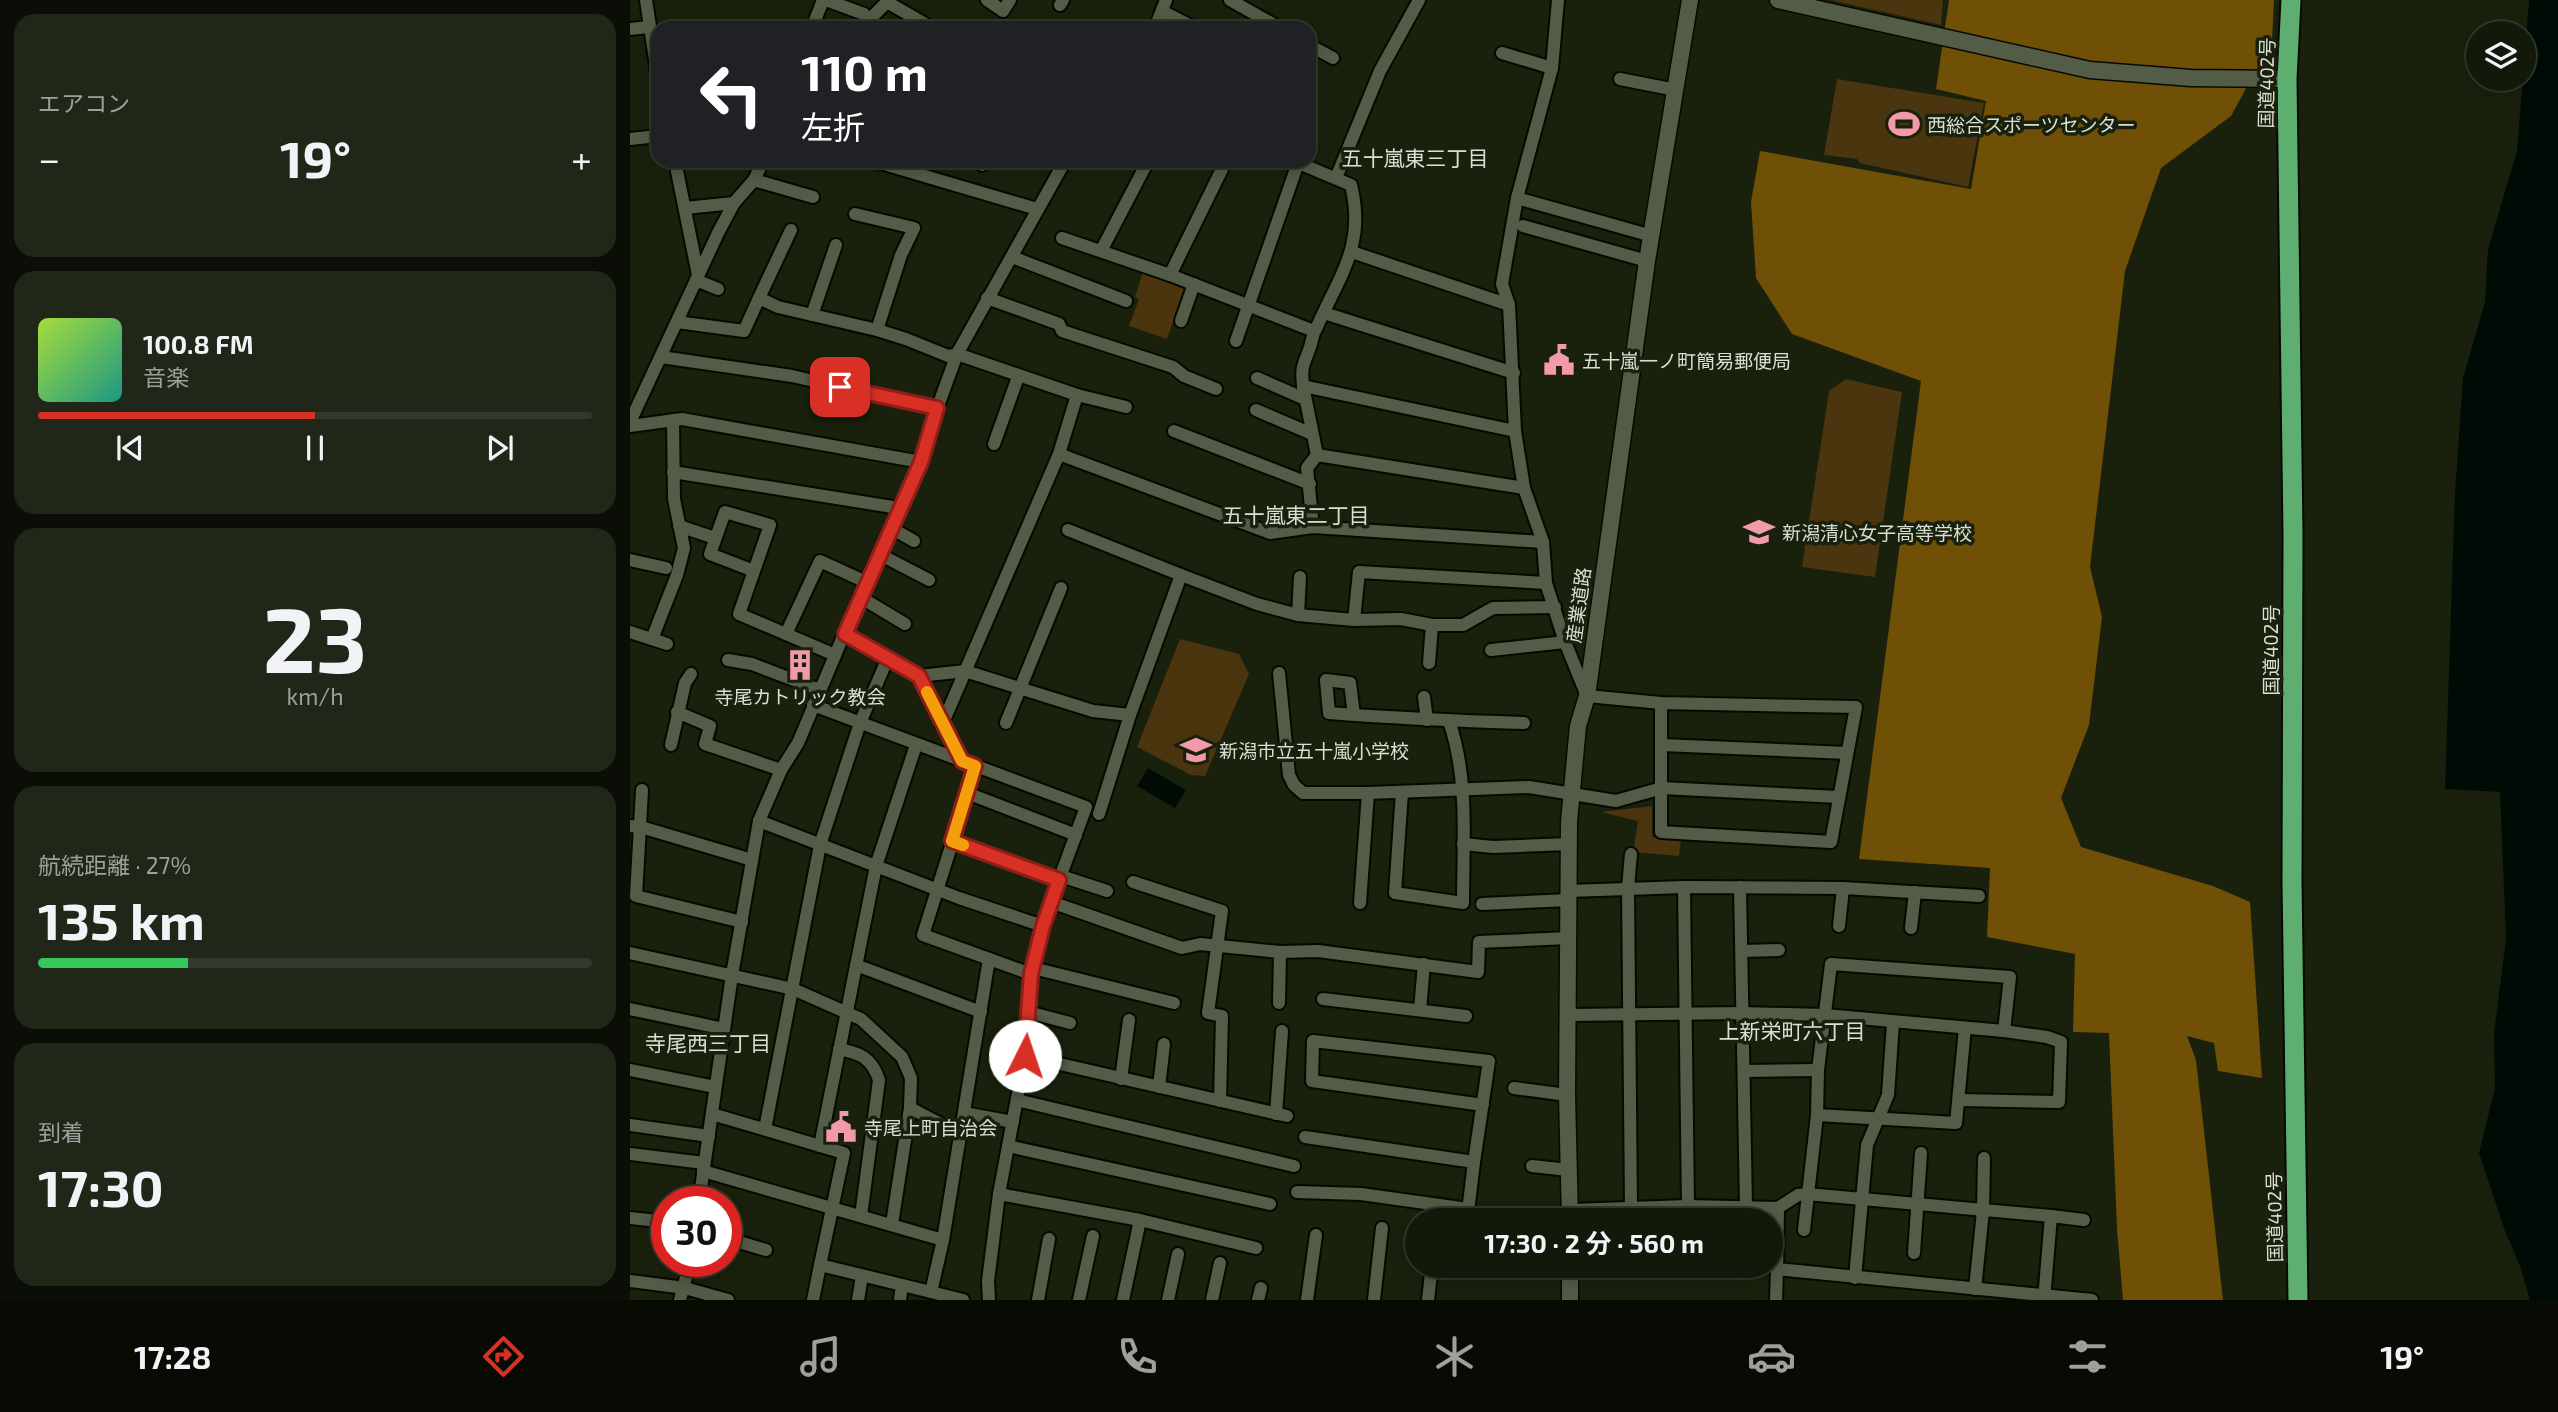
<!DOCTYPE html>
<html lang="ja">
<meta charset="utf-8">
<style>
body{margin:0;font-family:"Exo 2","Noto Sans JP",sans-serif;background:#202618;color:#f1f3f6;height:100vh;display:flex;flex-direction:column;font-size:26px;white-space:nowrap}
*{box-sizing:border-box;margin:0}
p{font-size:23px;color:#9da09c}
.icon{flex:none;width:38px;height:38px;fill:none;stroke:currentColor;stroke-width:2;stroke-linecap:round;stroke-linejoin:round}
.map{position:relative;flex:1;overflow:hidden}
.panel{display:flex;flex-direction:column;gap:14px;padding:14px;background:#0a0e06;width:630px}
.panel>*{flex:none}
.guide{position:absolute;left:21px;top:21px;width:665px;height:147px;border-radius:21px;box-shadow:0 4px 18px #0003,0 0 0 2px #32382b;background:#202124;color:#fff;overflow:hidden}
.buttons{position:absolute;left:1836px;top:21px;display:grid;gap:14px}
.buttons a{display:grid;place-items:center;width:70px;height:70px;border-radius:50%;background:#13190a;box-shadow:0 4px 18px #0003,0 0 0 2px #32382b;font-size:35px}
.speed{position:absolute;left:21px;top:1186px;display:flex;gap:14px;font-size:35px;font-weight:700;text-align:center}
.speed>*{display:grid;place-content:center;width:91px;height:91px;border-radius:50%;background:#13190a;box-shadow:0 4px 18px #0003,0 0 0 2px #32382b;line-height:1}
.speed .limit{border:10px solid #d22;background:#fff;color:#111}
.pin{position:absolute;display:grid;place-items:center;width:60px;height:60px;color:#fff;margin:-30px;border-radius:14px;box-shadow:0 4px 10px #0006}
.me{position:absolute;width:77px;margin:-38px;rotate:4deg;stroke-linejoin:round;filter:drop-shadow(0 0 5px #0008)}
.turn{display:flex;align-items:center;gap:24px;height:147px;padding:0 35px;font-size:32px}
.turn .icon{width:91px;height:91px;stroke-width:2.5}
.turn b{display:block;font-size:49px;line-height:60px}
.big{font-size:52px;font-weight:700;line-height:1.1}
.panel .card{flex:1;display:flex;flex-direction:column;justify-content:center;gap:10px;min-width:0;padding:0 24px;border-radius:21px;background:#202618}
.panel .dial{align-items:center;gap:0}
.dial b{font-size:91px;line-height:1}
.song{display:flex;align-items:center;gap:21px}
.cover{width:84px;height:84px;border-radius:10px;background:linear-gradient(135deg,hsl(80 70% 55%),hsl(170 70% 35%))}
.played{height:7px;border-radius:4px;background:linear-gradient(90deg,#d93025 50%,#32382b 50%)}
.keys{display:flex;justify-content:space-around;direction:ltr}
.heat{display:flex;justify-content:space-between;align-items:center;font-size:38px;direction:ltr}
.charge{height:10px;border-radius:5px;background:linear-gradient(90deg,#34c759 27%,#32382b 0)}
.trip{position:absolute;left:775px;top:1208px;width:378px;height:70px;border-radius:35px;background:#13190a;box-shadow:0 4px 18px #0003,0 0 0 2px #32382b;font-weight:700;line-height:70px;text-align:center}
.tab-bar{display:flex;height:112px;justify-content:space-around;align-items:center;background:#080a04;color:#9da09c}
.tab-bar .icon{width:49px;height:49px}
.tab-bar .active{color:#d93025}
.tab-bar b{font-size:32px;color:#f1f3f6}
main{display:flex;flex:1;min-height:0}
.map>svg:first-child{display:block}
.green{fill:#4a350e}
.forest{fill:#704f06}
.water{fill:#000b06}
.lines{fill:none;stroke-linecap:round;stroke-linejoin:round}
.minor-casing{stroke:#050a00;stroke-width:16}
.tertiary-casing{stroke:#050a00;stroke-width:19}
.trunk-casing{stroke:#050a00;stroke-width:23}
.minor{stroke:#535c47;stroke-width:12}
.tertiary{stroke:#535c47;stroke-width:16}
.trunk{stroke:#5eae72;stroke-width:19}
.route-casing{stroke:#8d1f18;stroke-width:18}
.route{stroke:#d93025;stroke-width:12}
.slow{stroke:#f59e0b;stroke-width:12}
.labels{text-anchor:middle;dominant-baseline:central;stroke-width:7;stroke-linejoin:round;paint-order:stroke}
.street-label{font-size:19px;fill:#d9dfd2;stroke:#19210d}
.poi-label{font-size:19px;fill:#d9dfd2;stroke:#19210d;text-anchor:start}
.neighbourhood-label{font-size:21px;fill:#d9dfd2;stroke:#19210d}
</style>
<main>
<section class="panel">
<div class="card"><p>エアコン</p>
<div class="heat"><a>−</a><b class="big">19°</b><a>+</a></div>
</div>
<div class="card">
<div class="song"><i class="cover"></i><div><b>100.8 FM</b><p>音楽</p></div></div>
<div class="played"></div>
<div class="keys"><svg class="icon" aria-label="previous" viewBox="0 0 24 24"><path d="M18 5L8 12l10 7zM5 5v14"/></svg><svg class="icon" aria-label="pause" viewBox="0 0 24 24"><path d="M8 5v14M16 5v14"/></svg><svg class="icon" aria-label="next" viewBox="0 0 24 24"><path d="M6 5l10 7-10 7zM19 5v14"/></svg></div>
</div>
<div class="card dial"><b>23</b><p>km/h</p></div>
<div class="card"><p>航続距離 · 27%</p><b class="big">135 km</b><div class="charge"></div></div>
<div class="card"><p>到着</p><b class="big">17:30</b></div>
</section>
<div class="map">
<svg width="1928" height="1300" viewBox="0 0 1928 1300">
<rect width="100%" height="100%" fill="#19210d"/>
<!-- green -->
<g class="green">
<path d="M 1200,0 L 1313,0 L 1311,25 Z"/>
<path d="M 1207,79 L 1354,103 L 1338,187 L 1230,163 L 1227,159 L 1194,155 Z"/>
<path d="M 514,269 L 556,286 L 537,339 L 499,326 L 509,299 L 505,297 Z"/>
<path d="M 1216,379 L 1272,392 L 1245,577 L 1172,567 L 1199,391 Z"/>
<path d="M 550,639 L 609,654 L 619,674 L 575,776 L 561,775 L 507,747 Z"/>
<path d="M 1022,806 L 1022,837 L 1051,840 L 1049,856 L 1003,852 L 1008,821 L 971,812 Z"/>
</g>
<!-- forest -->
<path class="forest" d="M 1319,0 L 1644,0 L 1642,41 L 1601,116 L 1531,168 L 1495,271 L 1460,567 L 1472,617 L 1459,725 L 1431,798 L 1451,847 L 1583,886 L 1620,902 L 1632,1078 L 1588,1071 L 1584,1043 L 1557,1036 L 1566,1060 L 1593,1300 L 1493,1300 L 1487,1229 L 1479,1033 L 1443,1032 L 1445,954 L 1357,937 L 1360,868 L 1229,859 L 1291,381 L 1162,334 L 1126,278 L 1121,202 L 1130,151 L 1341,189 L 1356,101 L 1306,89 Z"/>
<!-- water -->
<g class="water">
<path d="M 1899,0 L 1928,0 L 1928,1300 L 1900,1300 L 1890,1266 L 1875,1231 L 1849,1153 L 1865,1088 L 1864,1033 L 1876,939 L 1870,792 L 1815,789 L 1825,492 L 1833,378 L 1855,302 L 1858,249 L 1887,151 Z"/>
<path d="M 518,768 L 556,790 L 545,808 L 507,786 Z"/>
</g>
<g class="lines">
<defs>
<g id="minor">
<path d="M 16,0 L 28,79"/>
<path d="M 196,0 L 234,14"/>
<path d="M 357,0 L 373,11 L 380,0"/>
<path d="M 600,0 L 650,28"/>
<path d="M 928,0 L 922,68 L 887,198 L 872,284 L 879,305 L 885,431 L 894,488 L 913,542 L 916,583 L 935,642 L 957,696 L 1031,703 L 1226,707 L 1201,842 L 1031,832 L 1031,703"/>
<path d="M 257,2 L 302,28"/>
<path d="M 430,5 L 433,0"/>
<path d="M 532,11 L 565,28"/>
<path d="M 182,28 L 193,0"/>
<path d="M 231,28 L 259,0"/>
<path d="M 525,28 L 536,0"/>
<path d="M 0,29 L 19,27"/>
<path d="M 679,45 L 703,58"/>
<path d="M 872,53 L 922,68"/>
<path d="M 990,79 L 1046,90"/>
<path d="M 0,139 L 28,136"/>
<path d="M 45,161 L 68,275"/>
<path d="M 244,161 L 407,209"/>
<path d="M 664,161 L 721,185 C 736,246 709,276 686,329 C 682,335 682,343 679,350 C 673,366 671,367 673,386 L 885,431"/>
<path d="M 352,165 L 354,161"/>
<path d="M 706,178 L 750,71 L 789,0"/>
<path d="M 124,180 L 183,197"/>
<path d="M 887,198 L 1022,236"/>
<path d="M 55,208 L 104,203"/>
<path d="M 225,214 L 284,228 L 271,255 L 247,330"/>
<path d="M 893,226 L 1017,261"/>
<path d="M 432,238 L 540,275 L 684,331"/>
<path d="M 471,251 L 518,161"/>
<path d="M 722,252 L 879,305"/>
<path d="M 382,257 L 496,301"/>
<path d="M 540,275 L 596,161"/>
<path d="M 66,280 L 88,289"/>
<path d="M 129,298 L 161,230"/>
<path d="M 357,298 L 429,324 L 432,331 L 543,367 L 554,376 L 586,389"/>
<path d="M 694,313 L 884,373"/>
<path d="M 182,315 L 206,245"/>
<path d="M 551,321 L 564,284"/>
<path d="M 47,322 L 114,331 L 129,298 L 148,307 L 247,330 L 276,339 L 318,356 L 327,354 L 447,395 L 429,454 L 312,725"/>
<path d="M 606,341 L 668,163"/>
<path d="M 31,357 L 162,376 L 307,409"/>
<path d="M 627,378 L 675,399"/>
<path d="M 673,386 L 687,455 L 894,488"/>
<path d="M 447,395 L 496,407"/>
<path d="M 626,410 L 682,434"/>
<path d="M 0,422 L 88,233 L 104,203 L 124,180 L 133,161"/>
<path d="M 0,426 L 52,419 L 291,462"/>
<path d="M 544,431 L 680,484"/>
<path d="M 364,444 L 388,377"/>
<path d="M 429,454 L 640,533 L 683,527 L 913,542"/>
<path d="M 43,472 L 269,508"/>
<path d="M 49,526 L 85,538"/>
<path d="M 683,527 L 677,468 L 687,455"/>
<path d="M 261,528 L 284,541"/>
<path d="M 438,530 L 551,575"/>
<path d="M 249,554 L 299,580"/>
<path d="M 0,560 L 36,568"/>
<path d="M 124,571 L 80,554 L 95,512 L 140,525 L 109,614 L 205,655"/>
<path d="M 230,597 L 275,624"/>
<path d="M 668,615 L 670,577"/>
<path d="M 724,620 L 729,572 L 916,583"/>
<path d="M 0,632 L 37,644"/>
<path d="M 156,634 L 190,561 L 236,582"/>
<path d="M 215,634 L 289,676 L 335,671 L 463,711 L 500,715"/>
<path d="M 22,639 L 47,575 L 54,548 L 44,499 L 43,420"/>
<path d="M 861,650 L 935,642"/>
<path d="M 98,660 L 122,664 L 190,690"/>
<path d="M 799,663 L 802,625"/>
<path d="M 649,673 L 659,775 L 664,785 L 673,793 L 738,793 L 899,787 L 986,801 L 1032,788 L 1209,797"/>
<path d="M 289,676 L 332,761"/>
<path d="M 794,697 L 797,720"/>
<path d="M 183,705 L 456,807 L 421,902 L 401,974 L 395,1056 L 369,1194 L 358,1281 L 359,1300"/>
<path d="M 47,712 L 80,726 L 75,744 L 151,770"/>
<path d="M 724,715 L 720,683 L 696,680 L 699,713 C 764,718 828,721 894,723"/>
<path d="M 376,723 L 431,588"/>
<path d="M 41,745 L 55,683 L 61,674"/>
<path d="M 1032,745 L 1217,753"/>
<path d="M 346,767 L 293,935 L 401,974"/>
<path d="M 12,790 L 6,896 L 112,922"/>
<path d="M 772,792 L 765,893 L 833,903 C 833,842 839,779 819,721"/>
<path d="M 337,793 L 446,835"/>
<path d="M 469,814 L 500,715 L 551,575 L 627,604 L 668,615 L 724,620 L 771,619 L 802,625 L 833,625 L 863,608 L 925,607"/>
<path d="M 129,821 L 329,898 L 413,926"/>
<path d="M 0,826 L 11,827 L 122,860"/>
<path d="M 322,841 L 429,880"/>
<path d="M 833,844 L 863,847 L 939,844"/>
<path d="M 1001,854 L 998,887 L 1001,1207"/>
<path d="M 431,876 L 477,891"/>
<path d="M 503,882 L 592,911 L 578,1013 L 592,1016 L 590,1101"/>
<path d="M 1054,887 L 1058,1206"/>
<path d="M 1110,887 L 1116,1206"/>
<path d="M 939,891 L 1054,887 L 1213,888 L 1349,896"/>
<path d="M 421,902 L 552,948 L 570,944 L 650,952 L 688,951 L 848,972 L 849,942 L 939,938"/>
<path d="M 730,903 L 738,793"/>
<path d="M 852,904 L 939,900"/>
<path d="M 1209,926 L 1213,888"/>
<path d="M 1281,928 L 1285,892"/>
<path d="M 1113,951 L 1149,950"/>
<path d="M 0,953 L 163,989 L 231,1019 L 272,1057 L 281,1078 L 280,1108 L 262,1224"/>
<path d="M 226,965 L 351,1012"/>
<path d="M 403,968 L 544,1003"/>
<path d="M 693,999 L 836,1016"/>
<path d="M 649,1003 L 650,952"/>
<path d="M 0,1009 L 94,1029"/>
<path d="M 790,1010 L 794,964"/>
<path d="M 398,1012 L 440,1023"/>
<path d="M 937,1015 L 1113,1013 L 1195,1015 L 1374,1031 L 1417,1037 L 1431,1042 L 1429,1102 L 1329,1100"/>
<path d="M 209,1049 C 230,1053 242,1058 249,1080 L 231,1216"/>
<path d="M 395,1056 L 657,1116"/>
<path d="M 0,1070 L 85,1087"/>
<path d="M 1114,1071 L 1188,1070"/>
<path d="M 491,1079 L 499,1020"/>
<path d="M 529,1087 L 534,1044"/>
<path d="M 884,1088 L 937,1095"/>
<path d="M 387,1100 L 664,1166"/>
<path d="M 280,1108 L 330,1134"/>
<path d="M 334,1113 L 383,1122"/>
<path d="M 82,1114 L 214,1153 L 190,1265 L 301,1292"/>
<path d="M 646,1114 L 652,1031"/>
<path d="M 1187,1115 L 1326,1123 L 1335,1028"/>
<path d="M 0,1125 L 79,1136"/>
<path d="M 135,1129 L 190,845 L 230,723 L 257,660"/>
<path d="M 675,1137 L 844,1162 L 837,1220"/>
<path d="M 190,1146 L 246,866 L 286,745"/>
<path d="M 378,1146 L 640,1204"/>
<path d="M 0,1154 L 74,1163"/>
<path d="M 844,1162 L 859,1061 L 683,1041 L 682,1081 L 853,1105"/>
<path d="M 902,1166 L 938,1170"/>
<path d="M 73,1171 L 313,1240 L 301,1292 L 333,1300"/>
<path d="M 667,1192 L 731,1194 L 838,1209"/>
<path d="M 369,1194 L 510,1220 L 626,1248"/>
<path d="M 69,1202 L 102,975 L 129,821 L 151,770 L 168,743 L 236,582 L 291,462 L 307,409 L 327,354 L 435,161"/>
<path d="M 1148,1208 L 1147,1269 L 1462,1300"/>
<path d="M 940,1210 L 1058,1206 L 1148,1208 L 1168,1195 L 1177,1194 L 1421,1216 L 1414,1300"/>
<path d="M 1421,1216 L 1454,1220"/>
<path d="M 0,1218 L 37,1222"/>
<path d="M 1174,1230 L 1187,1115 L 1188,1070 L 1201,964 L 1380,977 L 1374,1031"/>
<path d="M 96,1238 L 136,1250"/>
<path d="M 313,1240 L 359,959"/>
<path d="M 1284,1253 L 1291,1153"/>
<path d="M 1225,1278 L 1237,1145 L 1258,1095 L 1263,1023"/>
<path d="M 0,1281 L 55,1288 L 98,1300"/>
<path d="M 1345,1289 L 1353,1211 L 1354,1158"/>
<path d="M 50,1300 L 60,1262"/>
<path d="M 183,1300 L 190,1265"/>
<path d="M 228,1300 L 232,1276"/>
<path d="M 270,1300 L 272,1285"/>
<path d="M 408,1300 L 419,1239"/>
<path d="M 449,1300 L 463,1236"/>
<path d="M 493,1300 L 510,1220"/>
<path d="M 538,1300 L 548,1254"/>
<path d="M 582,1300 L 590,1263"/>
<path d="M 628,1300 L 631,1288"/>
<path d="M 677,1300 L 686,1235"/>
<path d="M 744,1300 L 752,1228"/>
<path d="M 798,1300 L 802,1265"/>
<path d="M 1146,1300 L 1147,1269"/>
</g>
<g id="tertiary">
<path d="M 1148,0 L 1460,70 L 1561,78 L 1657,79"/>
<path d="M 940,1220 L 937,1095 L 939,822 L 948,726 L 957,696 L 1017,261 L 1060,0"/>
<path d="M 940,1300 L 940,1265"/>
</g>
<path id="trunk" d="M 1661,0 L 1657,79 L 1663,535 L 1662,882 L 1668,1300"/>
</defs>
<!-- minor casing -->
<use href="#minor" class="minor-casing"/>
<!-- tertiary casing -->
<use href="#tertiary" class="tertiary-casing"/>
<!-- trunk casing -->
<use href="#trunk" class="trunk-casing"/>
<!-- minor -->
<use href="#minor" class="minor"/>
<!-- tertiary -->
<use href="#tertiary" class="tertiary"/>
<!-- trunk -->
<use href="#trunk" class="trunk"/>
</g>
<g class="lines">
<defs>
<path id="route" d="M 210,387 L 307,408 L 291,462 L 215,634 L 289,676 L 332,761 L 345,766 L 322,841 L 429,880 L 413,926 L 401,974 L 395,1056"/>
</defs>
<!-- route casing -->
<use href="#route" class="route-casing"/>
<!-- route -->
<use href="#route" class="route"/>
<!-- slow -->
<path class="slow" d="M 297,692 L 332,761 L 345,766 L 322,841 L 333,845"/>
</g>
<!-- icons -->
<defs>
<symbol id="stadium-bare" viewBox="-9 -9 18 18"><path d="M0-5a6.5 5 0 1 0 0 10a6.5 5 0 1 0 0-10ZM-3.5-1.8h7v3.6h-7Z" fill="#f39aaa" stroke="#19210d" stroke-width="2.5" paint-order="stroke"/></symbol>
<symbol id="civic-bare" viewBox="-9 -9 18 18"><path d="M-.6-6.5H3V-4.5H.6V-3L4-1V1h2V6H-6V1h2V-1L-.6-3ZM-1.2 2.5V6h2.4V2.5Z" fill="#f39aaa" stroke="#19210d" stroke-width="2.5" paint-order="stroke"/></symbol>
<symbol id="school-bare" viewBox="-9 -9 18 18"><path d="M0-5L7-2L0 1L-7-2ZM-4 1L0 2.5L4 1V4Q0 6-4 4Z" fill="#f39aaa" stroke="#19210d" stroke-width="2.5" paint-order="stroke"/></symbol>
<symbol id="building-bare" viewBox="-9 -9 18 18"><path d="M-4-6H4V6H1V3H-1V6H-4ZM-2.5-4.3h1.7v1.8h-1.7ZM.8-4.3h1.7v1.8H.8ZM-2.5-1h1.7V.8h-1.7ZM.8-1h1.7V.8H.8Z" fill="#f39aaa" stroke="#19210d" stroke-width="2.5" paint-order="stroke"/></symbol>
</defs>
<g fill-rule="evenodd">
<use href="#stadium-bare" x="1252" y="102" width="44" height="44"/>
<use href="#civic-bare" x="907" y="338" width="44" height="44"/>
<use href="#school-bare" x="1107" y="510" width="44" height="44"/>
<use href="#building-bare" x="148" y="643" width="44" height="44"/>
<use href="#school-bare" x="544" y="728" width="44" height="44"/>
<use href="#civic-bare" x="189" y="1105" width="44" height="44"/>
</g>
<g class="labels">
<!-- street labels -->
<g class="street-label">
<text transform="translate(1636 83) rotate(-89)">国道402号</text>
<text transform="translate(948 605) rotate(-82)">産業道路</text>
<text transform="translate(1640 650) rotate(-90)">国道402号</text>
<text transform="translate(1644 1217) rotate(-91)">国道402号</text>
</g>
<!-- poi labels -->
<g class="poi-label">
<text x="1297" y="124">西総合スポーツセンター</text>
<text x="952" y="360">五十嵐一ノ町簡易郵便局</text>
<text x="1152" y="532">新潟清心女子高等学校</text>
<text x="170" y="696" text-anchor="middle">寺尾カトリック教会</text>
<text x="589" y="750">新潟市立五十嵐小学校</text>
<text x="234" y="1127">寺尾上町自治会</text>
</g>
<!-- neighbourhood labels -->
<g class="neighbourhood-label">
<text x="785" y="157">五十嵐東三丁目</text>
<text x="666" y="514">五十嵐東二丁目</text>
<text x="1162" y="1030">上新栄町六丁目</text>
<text x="78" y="1042">寺尾西三丁目</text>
</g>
</g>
</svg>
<div class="buttons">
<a><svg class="icon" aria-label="layers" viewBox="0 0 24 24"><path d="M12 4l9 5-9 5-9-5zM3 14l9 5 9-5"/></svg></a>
</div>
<div class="speed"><div class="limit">30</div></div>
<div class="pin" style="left:210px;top:387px;background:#d93025"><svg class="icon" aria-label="arrive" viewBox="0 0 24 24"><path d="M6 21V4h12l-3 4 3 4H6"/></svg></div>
<svg class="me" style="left:395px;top:1056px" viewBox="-20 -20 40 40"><circle r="19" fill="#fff"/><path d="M0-13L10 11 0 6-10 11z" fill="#d93025"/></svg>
<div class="trip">17:30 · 2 分 · 560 m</div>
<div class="guide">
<div class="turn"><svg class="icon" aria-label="left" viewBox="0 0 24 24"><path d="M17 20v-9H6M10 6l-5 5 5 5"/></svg><div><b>110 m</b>左折</div></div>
</div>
</div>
</main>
<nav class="tab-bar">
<b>17:28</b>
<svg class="icon active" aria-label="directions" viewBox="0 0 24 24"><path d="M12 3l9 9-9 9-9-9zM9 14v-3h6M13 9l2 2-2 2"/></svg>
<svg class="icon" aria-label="music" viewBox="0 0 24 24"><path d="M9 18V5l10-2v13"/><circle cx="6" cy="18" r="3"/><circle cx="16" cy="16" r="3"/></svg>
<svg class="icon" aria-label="phone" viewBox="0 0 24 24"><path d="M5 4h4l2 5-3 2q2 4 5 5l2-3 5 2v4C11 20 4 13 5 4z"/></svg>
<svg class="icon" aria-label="climate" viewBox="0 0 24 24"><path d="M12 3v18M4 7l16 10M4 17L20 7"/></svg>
<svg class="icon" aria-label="car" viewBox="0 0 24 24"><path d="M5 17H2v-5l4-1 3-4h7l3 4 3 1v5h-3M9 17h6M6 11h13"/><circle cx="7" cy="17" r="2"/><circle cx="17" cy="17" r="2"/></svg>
<svg class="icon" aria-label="filters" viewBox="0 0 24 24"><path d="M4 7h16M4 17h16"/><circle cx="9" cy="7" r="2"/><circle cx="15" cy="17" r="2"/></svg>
<b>19°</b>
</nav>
